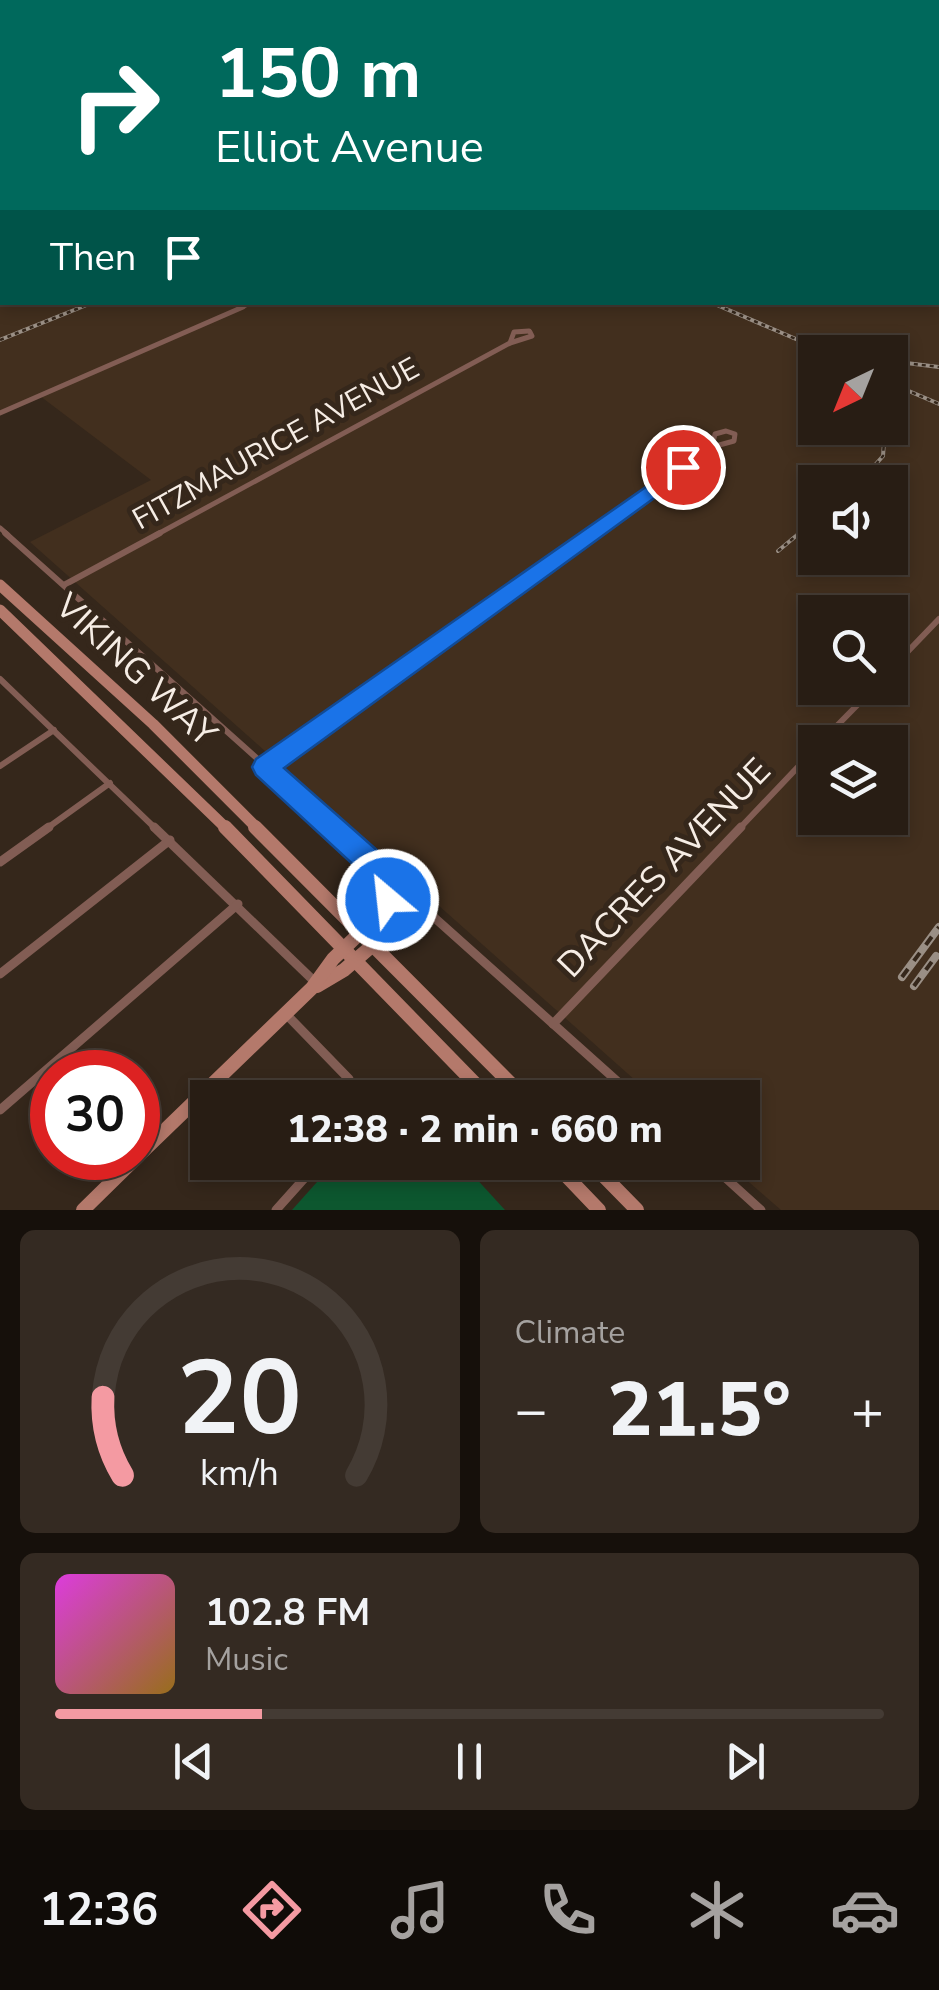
<!DOCTYPE html>
<meta charset="utf-8">
<style>
body{margin:0;font-family:"Nunito Sans",sans-serif;background:#342a22;color:#f1f3f6;height:100vh;display:flex;flex-direction:column;font-size:38px;white-space:nowrap}
*{box-sizing:border-box;margin:0}
p{font-size:32px;color:#a5a2a0}
.icon{flex:none;width:55px;height:55px;fill:none;stroke:currentColor;stroke-width:2;stroke-linecap:round;stroke-linejoin:round}
.map{position:relative;height:1210px;overflow:hidden}
.details{display:flex;flex-direction:column;gap:20px;padding:20px;background:#16100b;flex:1}
.details>*{flex:none}
.top-card{position:absolute;left:0px;top:0px;width:940px;height:305px;box-shadow:0 5px 15px #0003,0 0 0 2px #443b34;background:#00695c;color:#fff;overflow:hidden}
.needle{width:65px;rotate:223deg}
.controls{position:absolute;left:798px;top:335px;display:grid;gap:20px}
.controls a{display:grid;place-items:center;width:110px;height:110px;border-radius:0px;background:#281d14;box-shadow:0 5px 15px #0003,0 0 0 2px #443b34;font-size:50px}
.speed{position:absolute;left:30px;top:1050px;display:flex;gap:20px;font-size:50px;font-weight:700;text-align:center}
.speed>*{display:grid;place-content:center;width:130px;height:130px;border-radius:50%;background:#281d14;box-shadow:0 5px 15px #0003,0 0 0 2px #443b34;line-height:1}
.speed .limit{border:15px solid #d22;background:#fff;color:#111}
.pin{position:absolute;display:grid;place-items:center;width:85px;height:85px;color:#fff;margin:-42px;border:5px solid #fff;border-radius:50%;box-shadow:0 2px 10px #0007}
.me{position:absolute;width:110px;margin:-55px;rotate:332deg;stroke-linejoin:round;filter:drop-shadow(0 0 8px #0008)}
.turn{display:flex;align-items:center;gap:35px;height:210px;padding:0 50px;font-size:45px}
.turn .icon{width:130px;height:130px;stroke-width:2.5}
.turn b{display:block;font-size:70px;line-height:85px}
.then{display:flex;align-items:center;height:95px;padding:0 50px;background:#0003;gap:20px;font-size:38px}
.big{font-size:75px;font-weight:800;line-height:1.1}
.details .card{flex:1;display:flex;flex-direction:column;justify-content:center;gap:15px;min-width:0;padding:0 35px;border-radius:15px;background:#342a22}
.details .dial{align-items:center;gap:0}
.dial svg{height:260px;overflow:visible;fill:none;stroke:#443b34;stroke-width:7;stroke-linecap:round;text-anchor:middle}
.dial text{fill:#f1f3f6;stroke:none}
.song{display:flex;align-items:center;gap:30px}
.cover{width:120px;height:120px;border-radius:15px;background:linear-gradient(135deg,hsl(300 70% 55%),hsl(40 70% 35%))}
.played{height:10px;border-radius:5px;background:linear-gradient(90deg,#f49aa2 25%,#443b34 25%)}
.keys{display:flex;justify-content:space-around;direction:ltr}
.heat{display:flex;justify-content:space-between;align-items:center;font-size:55px;direction:ltr}
.details .tiles{flex:1;display:grid;gap:20px;grid-template-columns:1fr 1fr}
.card:last-child{grid-column:span 2}
.trip{position:absolute;left:190px;top:1080px;width:570px;height:100px;border-radius:0px;background:#281d14;box-shadow:0 5px 15px #0003,0 0 0 2px #443b34;font-weight:800;line-height:100px;text-align:center}
.tab-bar{display:flex;height:160px;justify-content:space-around;align-items:center;background:#100c08;color:#a5a2a0}
.tab-bar .icon{width:70px;height:70px}
.tab-bar .selected{color:#f49aa2}
.tab-bar b{font-size:45px;color:#f1f3f6}
.map>svg:first-child{display:block}
.built{fill:#422f1e;fill-rule:evenodd}
.green{fill:#0d572f}
.lines{fill:none;stroke-linecap:round;stroke-linejoin:round}
.street-far4{stroke:#825d54;stroke-width:2.5}
.street-far3{stroke:#825d54;stroke-width:4}
.street-far2{stroke:#825d54;stroke-width:5}
.street-far1{stroke:#825d54;stroke-width:6}
.street{stroke:#825d54;stroke-width:9}
.secondary-far2{stroke:#b4796b;stroke-width:5}
.secondary-far1{stroke:#b4796b;stroke-width:11}
.secondary{stroke:#b4796b;stroke-width:14}
.rail-far1-casing{stroke:#9a8f85;stroke-width:4}
.rail-casing{stroke:#9a8f85;stroke-width:8}
.rail-far1{stroke:#35271b;stroke-width:2.5;stroke-dasharray:4;stroke-linecap:butt}
.rail{stroke:#35271b;stroke-width:4;stroke-dasharray:10;stroke-linecap:butt}
.route{fill:#1a73e8;stroke:#114b97;stroke-width:2.5}
.labels{text-anchor:middle;dominant-baseline:central;stroke-width:10;stroke-linejoin:round;paint-order:stroke}
.street-label{font-size:30px;fill:#f6ede5;stroke:#35271b}
.near-street-label{font-size:35px;fill:#f6ede5;stroke:#35271b}
</style>
<div class="map">
<svg width="939" height="1210" viewBox="0 0 939 1210">
<rect width="100%" height="100%" fill="#35271b"/>
<!-- built -->
<path class="built" d="M 939,114 L 939,1210 L 781,1210 L 727,1163 L 742,1162 L 742,1098 L 654,1097 L 30,542 L 151,480 L 40,396 L 0,413 L 0,227 L 2,302 L 938,302 ZM 815,352 L 890,352 L 890,428 L 815,428 ZM 815,482 L 890,482 L 890,558 L 815,558 ZM 815,612 L 890,612 L 890,688 L 815,688 ZM 815,742 L 890,742 L 890,818 L 815,818 Z"/>
<!-- green -->
<path class="green" d="M 334,1163 L 462,1163 L 505,1210 L 292,1210 Z"/>
<g class="lines">
<!-- street-far4 -->
<g class="street-far4">
<path d="M 274,0 L 282,2"/>
<path d="M 565,0 L 574,2"/>
<path d="M 737,0 L 741,2"/>
<path d="M 804,0 L 809,2"/>
<path d="M 920,0 L 939,3"/>
<path d="M 19,1 L 44,2"/>
<path d="M 82,2 L 86,0"/>
<path d="M 111,2 L 115,0"/>
<path d="M 218,2 L 227,0"/>
<path d="M 316,2 L 325,0"/>
<path d="M 407,2 L 416,0"/>
<path d="M 454,2 L 462,0"/>
<path d="M 499,2 L 507,0"/>
<path d="M 545,2 L 553,0"/>
<path d="M 828,2 L 838,0"/>
</g>
<!-- street-far3 -->
<g class="street-far3">
<path d="M 938,287 L 938,293"/>
<path d="M 238,309 L 254,302"/>
</g>
<!-- street-far2 -->
<g class="street-far2">
<path d="M 510,343 L 514,332 L 529,331"/>
<path d="M 0,413 L 243,307"/>
<path d="M 726,431 L 735,434 L 734,441 L 712,447 L 715,434 Z"/>
<path d="M 0,528 L 8,535"/>
<path d="M 156,535 L 510,343 L 532,336 L 530,332"/>
<path d="M 589,535 L 712,447"/>
</g>
<!-- street-far1 -->
<g class="street-far1">
<path d="M 5,533 L 336,829"/>
<path d="M 64,585 L 160,533"/>
<path d="M 890,670 L 939,619"/>
<path d="M 0,679 L 156,829"/>
<path d="M 821,742 L 874,688"/>
<path d="M 0,766 L 54,730"/>
<path d="M 266,767 L 593,533"/>
<path d="M 46,829 L 110,783"/>
<path d="M 739,829 L 815,749"/>
</g>
<!-- street -->
<g class="street">
<path d="M 154,827 L 314,981"/>
<path d="M 333,827 L 636,1098"/>
<path d="M 0,862 L 49,827"/>
<path d="M 384,912 L 388,880"/>
<path d="M 362,931 L 406,894"/>
<path d="M 375,944 L 418,904"/>
<path d="M 0,974 L 170,840"/>
<path d="M 286,1014 L 349,1079 L 357,1098"/>
<path d="M 553,1024 L 741,827"/>
<path d="M 0,1110 L 238,904"/>
<path d="M 708,1162 L 761,1210"/>
<path d="M 276,1210 L 319,1162"/>
</g>
<!-- secondary-far2 -->
<g class="secondary-far2">
<path d="M 161,0 L 168,2"/>
<path d="M 617,2 L 624,0"/>
</g>
<!-- secondary-far1 -->
<g class="secondary-far1">
<path d="M 0,585 L 153,724 L 258,829"/>
<path d="M 0,610 L 227,829"/>
</g>
<!-- secondary -->
<g class="secondary">
<path d="M 225,827 L 489,1098"/>
<path d="M 255,827 L 525,1098"/>
<path d="M 317,986 L 344,970 L 373,945"/>
<path d="M 138,1156 L 312,988 L 333,959 L 361,932"/>
<path d="M 553,1162 L 599,1210"/>
<path d="M 590,1162 L 637,1210"/>
<path d="M 83,1210 L 136,1158"/>
</g>
<defs>
<g id="rail-far1">
<path d="M 660,0 L 668,2"/>
<path d="M 863,2 L 867,0"/>
<path d="M 710,302 L 826,352"/>
<path d="M 0,340 L 94,302"/>
<path d="M 844,346 L 861,352"/>
<path d="M 890,361 L 939,367"/>
<path d="M 890,383 L 939,404"/>
<path d="M 860,482 L 883,456 L 885,428"/>
<path d="M 778,551 L 815,520"/>
</g>
<g id="rail">
<path d="M 902,977 L 939,927"/>
<path d="M 914,986 L 936,956"/>
</g>
</defs>
<!-- rail-far1 casing -->
<use href="#rail-far1" class="rail-far1-casing"/>
<!-- rail casing -->
<use href="#rail" class="rail-casing"/>
<!-- rail-far1 -->
<use href="#rail-far1" class="rail-far1"/>
<!-- rail -->
<use href="#rail" class="rail"/>
</g>
<!-- route -->
<path class="route" d="M 683,461 L 693,467 L 690,472 L 284,768 L 396,867 L 403,900 L 399,910 L 388,914 L 378,910 L 372,882 L 256,775 L 252,767 L 256,759 Z"/>
<g class="labels">
<!-- street labels -->
<g class="street-label">
<text transform="translate(276 444) rotate(-29)">FITZMAURICE AVENUE</text>
</g>
<!-- near-street labels -->
<g class="near-street-label">
<text transform="translate(136 670) rotate(43)">VIKING WAY</text>
<text transform="translate(664 868) rotate(-46)">DACRES AVENUE</text>
</g>
</g>
</svg>
<div class="controls">
<a><svg class="needle" viewBox="-14 -14 28 28"><path d="M0-13l5 13h-10z" fill="#e53935"/><path d="M0 13l5-13h-10z" fill="#a5a2a0"/></svg></a>
<a><svg class="icon" aria-label="sound" viewBox="0 0 24 24"><path d="M4 9h4l5-4v14l-5-4H4zM17 9q2 3 0 6"/></svg></a>
<a><svg class="icon" aria-label="search" viewBox="0 0 24 24"><circle cx="10" cy="10" r="6"/><path d="M15 15l6 6"/></svg></a>
<a><svg class="icon" aria-label="layers" viewBox="0 0 24 24"><path d="M12 4l9 5-9 5-9-5zM3 14l9 5 9-5"/></svg></a>
</div>
<div class="speed"><div class="limit">30</div></div>
<div class="pin" style="left:683px;top:467px;background:#d93025"><svg class="icon" aria-label="arrive" viewBox="0 0 24 24"><path d="M6 21V4h12l-3 4 3 4H6"/></svg></div>
<svg class="me" style="left:388px;top:900px" viewBox="-20 -20 40 40"><circle r="17" fill="#1a73e8" stroke="#fff" stroke-width="3"/><path d="M0-11L8 9 0 5-8 9z" fill="#fff"/></svg>
<div class="trip">12:38 · 2 min · 660 m</div>
<div class="top-card">
<div class="turn"><svg class="icon" aria-label="right" viewBox="0 0 24 24"><path d="M7 20v-9h11M14 6l5 5-5 5"/></svg><div><b>150 m</b>Elliot Avenue</div></div>
<div class="then">Then<svg class="icon" aria-label="arrive" viewBox="0 0 24 24"><path d="M6 21V4h12l-3 4 3 4H6"/></svg></div>
</div>
</div>
<section class="details">
<div class="tiles">
<div class="card dial"><svg viewBox="0 0 100 80">
<path d="M14 69A42 42 0 1 1 86 69"/>
<path d="M14 69A42 42 0 0 1 8 45" stroke="#f49aa2"/>
<text x="50" y="56" font-size="32" font-weight="700">20</text>
<text x="50" y="72" font-size="11">km/h</text>
</svg></div>
<div class="card"><p>Climate</p>
<div class="heat"><a>−</a><b class="big">21.5°</b><a>+</a></div>
</div>
<div class="card">
<div class="song"><i class="cover"></i><div><b>102.8 FM</b><p>Music</p></div></div>
<div class="played"></div>
<div class="keys"><svg class="icon" aria-label="previous" viewBox="0 0 24 24"><path d="M18 5L8 12l10 7zM5 5v14"/></svg><svg class="icon" aria-label="pause" viewBox="0 0 24 24"><path d="M8 5v14M16 5v14"/></svg><svg class="icon" aria-label="next" viewBox="0 0 24 24"><path d="M6 5l10 7-10 7zM19 5v14"/></svg></div>
</div>
</div>
</section>
<nav class="tab-bar">
<b>12:36</b>
<svg class="icon selected" aria-label="directions" viewBox="0 0 24 24"><path d="M12 3l9 9-9 9-9-9zM9 14v-3h6M13 9l2 2-2 2"/></svg>
<svg class="icon" aria-label="music" viewBox="0 0 24 24"><path d="M9 18V5l10-2v13"/><circle cx="6" cy="18" r="3"/><circle cx="16" cy="16" r="3"/></svg>
<svg class="icon" aria-label="phone" viewBox="0 0 24 24"><path d="M5 4h4l2 5-3 2q2 4 5 5l2-3 5 2v4C11 20 4 13 5 4z"/></svg>
<svg class="icon" aria-label="climate" viewBox="0 0 24 24"><path d="M12 3v18M4 7l16 10M4 17L20 7"/></svg>
<svg class="icon" aria-label="car" viewBox="0 0 24 24"><path d="M5 17H2v-5l4-1 3-4h7l3 4 3 1v5h-3M9 17h6M6 11h13"/><circle cx="7" cy="17" r="2"/><circle cx="17" cy="17" r="2"/></svg>
</nav>
